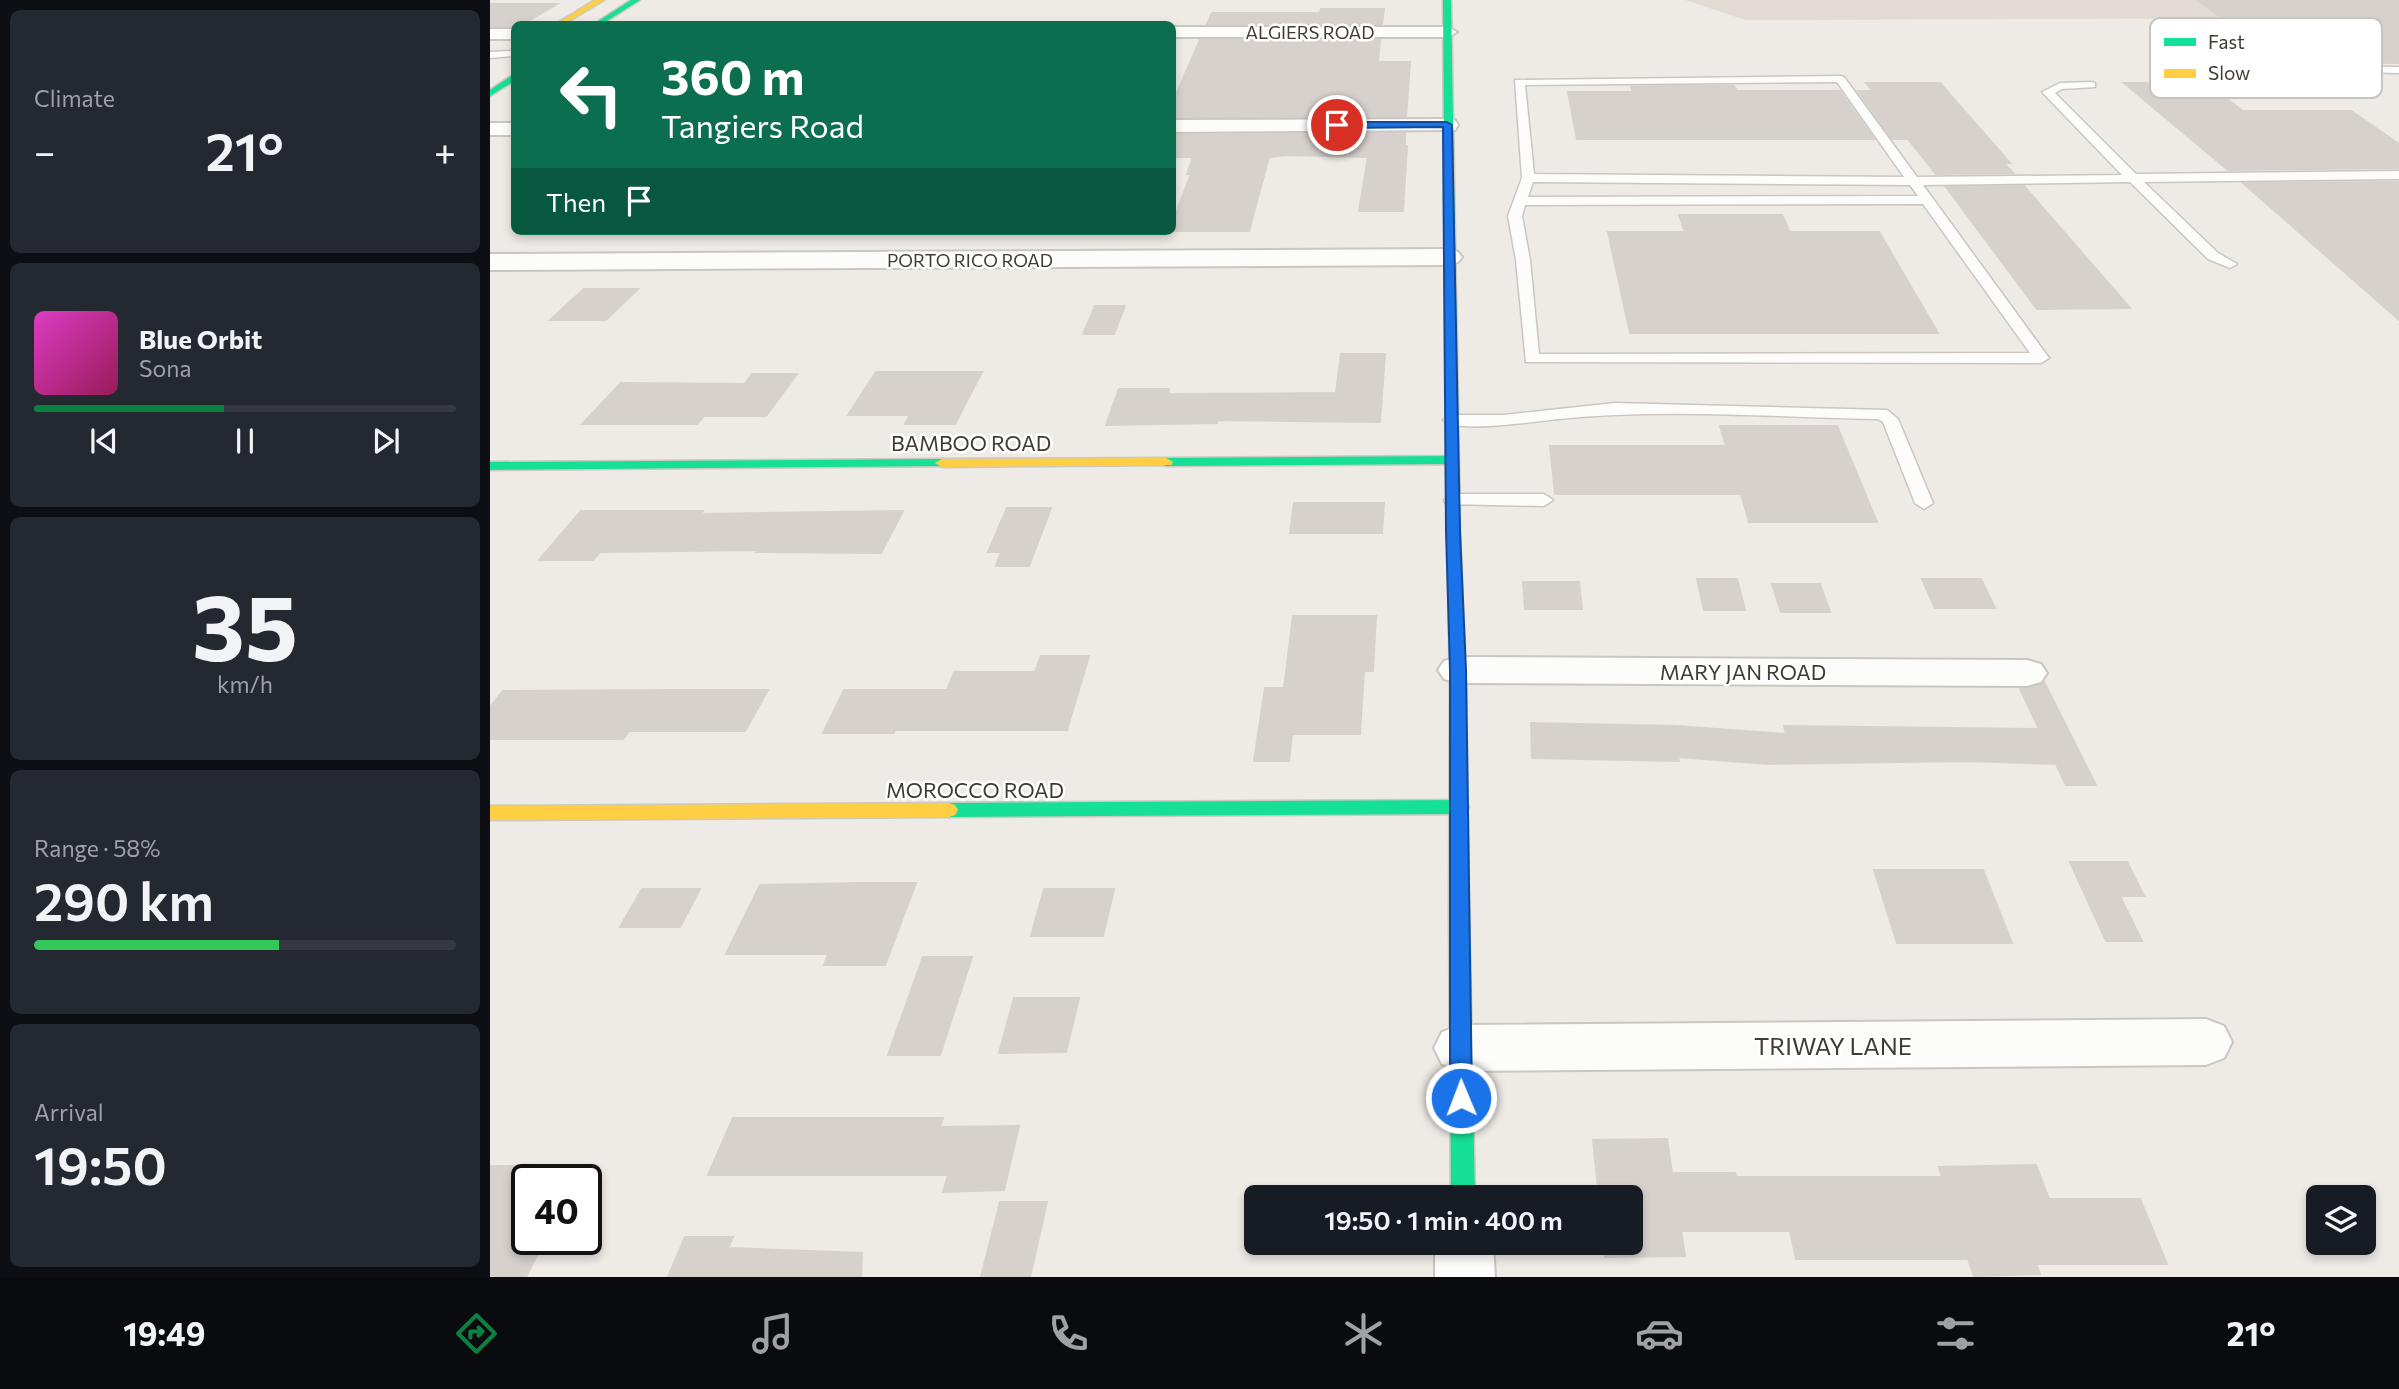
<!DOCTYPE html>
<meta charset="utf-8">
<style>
body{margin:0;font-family:Commissioner,sans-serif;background:#242831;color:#f1f3f6;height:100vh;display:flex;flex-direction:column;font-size:26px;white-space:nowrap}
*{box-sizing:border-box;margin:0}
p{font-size:23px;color:#9ea1a6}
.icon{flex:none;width:38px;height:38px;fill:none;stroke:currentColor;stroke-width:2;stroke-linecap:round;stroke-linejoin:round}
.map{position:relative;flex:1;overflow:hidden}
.side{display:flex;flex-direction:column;gap:10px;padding:10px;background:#0d0f14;width:490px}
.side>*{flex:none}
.banner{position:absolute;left:21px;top:21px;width:665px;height:214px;border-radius:10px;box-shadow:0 4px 10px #0003;background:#0b6e4f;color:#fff;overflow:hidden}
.tools{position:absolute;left:1816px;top:1185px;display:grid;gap:14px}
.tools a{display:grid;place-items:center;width:70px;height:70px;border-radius:10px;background:#171b24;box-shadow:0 4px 10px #0003;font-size:35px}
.speed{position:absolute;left:21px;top:1164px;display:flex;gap:14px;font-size:35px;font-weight:700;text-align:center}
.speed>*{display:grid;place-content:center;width:91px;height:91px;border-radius:50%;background:#171b24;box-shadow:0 4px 10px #0003;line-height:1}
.speed .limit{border:4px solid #111;border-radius:10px;background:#fff;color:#111}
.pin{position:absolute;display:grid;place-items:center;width:60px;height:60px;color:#fff;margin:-30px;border:4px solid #fff;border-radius:50%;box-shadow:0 2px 7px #0007}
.me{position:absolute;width:77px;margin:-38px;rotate:359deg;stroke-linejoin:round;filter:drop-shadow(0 0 5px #0008)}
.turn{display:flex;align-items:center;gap:24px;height:147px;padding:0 35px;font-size:32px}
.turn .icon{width:91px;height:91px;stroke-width:2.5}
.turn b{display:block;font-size:49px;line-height:60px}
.then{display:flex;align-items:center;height:66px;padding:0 35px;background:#0003;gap:14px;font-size:26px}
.big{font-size:52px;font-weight:600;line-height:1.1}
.side .tile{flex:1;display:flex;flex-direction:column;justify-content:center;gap:10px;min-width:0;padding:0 24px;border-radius:10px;background:#242831}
.side .dial{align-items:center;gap:0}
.dial b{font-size:91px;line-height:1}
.song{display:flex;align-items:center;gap:21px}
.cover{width:84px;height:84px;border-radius:10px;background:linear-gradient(135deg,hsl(310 70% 55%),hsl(330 70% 35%))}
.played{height:7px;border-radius:4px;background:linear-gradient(90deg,#0b8043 45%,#363941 45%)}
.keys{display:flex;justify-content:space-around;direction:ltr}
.heat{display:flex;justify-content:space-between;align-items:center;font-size:38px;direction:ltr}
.charge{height:10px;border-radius:5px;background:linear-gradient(90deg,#34c759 58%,#363941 0)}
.trip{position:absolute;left:754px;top:1185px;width:399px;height:70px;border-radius:10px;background:#171b24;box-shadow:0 4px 10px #0003;font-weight:600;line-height:70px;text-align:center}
.dock{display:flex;height:112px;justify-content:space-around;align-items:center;background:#090b0e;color:#9ea1a6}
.dock .icon{width:49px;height:49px}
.dock .current{color:#0b8043}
.dock b{font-size:32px;color:#f1f3f6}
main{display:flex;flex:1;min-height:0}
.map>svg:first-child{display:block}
.residential{fill:#e2dbd3}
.building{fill:#d6d1cd;stroke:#d6d1cc;stroke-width:2}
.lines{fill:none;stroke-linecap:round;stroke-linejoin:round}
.lane-casing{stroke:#cac6c2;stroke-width:3}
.street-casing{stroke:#cac6c2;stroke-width:4}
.fast-casing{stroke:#cec8bf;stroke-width:3}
.slow-casing{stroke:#cec8bf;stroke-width:3}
.lane{fill:#fcfcfb;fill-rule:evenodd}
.street{fill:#fcfcfb;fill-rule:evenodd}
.fast{fill:#16e098;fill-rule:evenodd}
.slow{fill:#ffcf43;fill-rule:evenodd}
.route{fill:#1a73e8;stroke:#114b97;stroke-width:2}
.labels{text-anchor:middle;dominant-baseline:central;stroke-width:5;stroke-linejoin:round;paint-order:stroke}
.far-street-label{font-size:18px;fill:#423b33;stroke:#fff}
.street-label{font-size:21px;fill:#423b33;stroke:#fff}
.near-street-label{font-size:24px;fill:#423b33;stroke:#fff}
.key{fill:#fff;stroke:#c6c4c2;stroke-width:2}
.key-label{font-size:19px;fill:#423b33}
</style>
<main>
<section class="side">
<div class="tile"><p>Climate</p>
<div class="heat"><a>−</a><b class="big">21°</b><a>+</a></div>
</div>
<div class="tile">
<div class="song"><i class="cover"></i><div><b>Blue Orbit</b><p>Sona</p></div></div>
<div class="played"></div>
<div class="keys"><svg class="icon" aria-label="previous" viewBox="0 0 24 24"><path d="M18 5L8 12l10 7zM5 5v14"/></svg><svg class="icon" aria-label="pause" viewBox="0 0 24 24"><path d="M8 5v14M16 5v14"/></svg><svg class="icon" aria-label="next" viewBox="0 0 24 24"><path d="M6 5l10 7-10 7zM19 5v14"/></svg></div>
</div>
<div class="tile dial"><b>35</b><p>km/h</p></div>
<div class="tile"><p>Range · 58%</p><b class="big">290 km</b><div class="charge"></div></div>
<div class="tile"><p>Arrival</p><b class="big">19:50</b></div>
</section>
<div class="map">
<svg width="1909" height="1277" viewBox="0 0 1909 1277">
<rect width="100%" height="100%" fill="#eeeae6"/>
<!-- residential -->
<path class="residential" d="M 1195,0 L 1900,0 L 1909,18 L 1255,20 Z"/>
<!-- building -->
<g class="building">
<path d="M 1707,0 L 1909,0 L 1909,63 L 1795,62 Z"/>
<path d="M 0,4 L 67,4 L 33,24 L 24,27 L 0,26 Z"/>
<path d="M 831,9 L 894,9 L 892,24 L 717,24 L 722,13 L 830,13 Z"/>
<path d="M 710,40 L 890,40 L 888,62 L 920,62 L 916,117 L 682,117 L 682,104 Z"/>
<path d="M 1376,83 L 1450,83 L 1520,163 L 1514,163 L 1523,173 L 1446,174 L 1418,139 L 1402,139 L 1368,91 L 1383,91 Z"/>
<path d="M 1634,83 L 1716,83 L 1753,111 L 1861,111 L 1909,144 L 1909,168 L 1738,170 Z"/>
<path d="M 1174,86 L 1244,86 L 1247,91 L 1350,91 L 1384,139 L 1087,139 L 1078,92 L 1143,92 L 1141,87 Z"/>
<path d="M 915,133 L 915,146 L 917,146 L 913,211 L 869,211 L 878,157 L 796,155 L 779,157 L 759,231 L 680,231 L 682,231 L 682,224 L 701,174 L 697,174 L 703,157 L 682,157 L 682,135 Z"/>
<path d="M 1909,182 L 1909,320 L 1753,183 Z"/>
<path d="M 1534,186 L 1640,308 L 1547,309 L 1456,187 Z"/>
<path d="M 1189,215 L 1292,215 L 1300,232 L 1389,232 L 1448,333 L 1140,333 L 1118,232 L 1195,232 Z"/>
<path d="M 94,289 L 148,289 L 116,320 L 60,320 Z"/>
<path d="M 605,306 L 635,306 L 624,334 L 593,334 Z"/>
<path d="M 851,354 L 895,354 L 890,422 L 727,420 L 727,423 L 616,425 L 629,389 L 679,389 L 678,394 L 846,393 Z"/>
<path d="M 386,372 L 492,372 L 465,424 L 415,424 L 420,415 L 358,415 Z"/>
<path d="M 262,374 L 307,374 L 276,416 L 214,416 L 207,424 L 92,424 L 131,383 L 255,384 Z"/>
<path d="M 1230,426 L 1347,426 L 1387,522 L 1259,522 L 1251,494 L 1065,494 L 1060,446 L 1236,446 Z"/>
<path d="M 804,503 L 894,503 L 892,533 L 800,533 Z"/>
<path d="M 517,508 L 561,508 L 539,566 L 506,566 L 511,552 L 498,552 Z"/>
<path d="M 91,511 L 213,511 L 211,514 L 413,511 L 391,553 L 267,552 L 269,550 L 110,552 L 103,560 L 49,560 Z"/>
<path d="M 1207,579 L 1247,579 L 1255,610 L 1214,610 Z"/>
<path d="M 1432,579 L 1491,579 L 1505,608 L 1445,608 Z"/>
<path d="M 1033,582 L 1089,582 L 1092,609 L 1035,609 Z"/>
<path d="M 1282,584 L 1330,584 L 1340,612 L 1291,612 Z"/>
<path d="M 803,616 L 886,616 L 883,671 L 874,671 L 870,734 L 802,734 L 799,761 L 764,761 L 775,688 L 794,688 Z"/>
<path d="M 551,656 L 599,656 L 577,730 L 405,730 L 404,733 L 333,733 L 354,690 L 457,690 L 464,672 L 545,672 Z"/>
<path d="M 1554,682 L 1606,785 L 1576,785 L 1566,764 L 1477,761 L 1278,764 L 1188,757 L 1189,761 L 1042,758 L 1041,723 L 1185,726 L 1296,734 L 1294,726 L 1549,729 L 1530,689 Z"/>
<path d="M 181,690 L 278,690 L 255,731 L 139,731 L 133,739 L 0,739 L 0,707 L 13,691 Z"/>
<path d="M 1580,862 L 1637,862 L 1654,896 L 1630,896 L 1652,941 L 1616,941 Z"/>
<path d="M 1384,870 L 1493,870 L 1522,943 L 1407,943 Z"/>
<path d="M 368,883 L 426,883 L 395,965 L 334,965 L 338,954 L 236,954 L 270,885 Z"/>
<path d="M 152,889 L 210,889 L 190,927 L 130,927 Z"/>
<path d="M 554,889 L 624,889 L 613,936 L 541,936 Z"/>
<path d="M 433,957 L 482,957 L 450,1055 L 398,1055 Z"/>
<path d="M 524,998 L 589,998 L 576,1052 L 509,1053 Z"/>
<path d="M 243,1118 L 453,1118 L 450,1127 L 529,1126 L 514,1190 L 453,1192 L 458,1175 L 218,1175 Z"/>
<path d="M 1177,1139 L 1182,1173 L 1245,1173 L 1246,1177 L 1452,1177 L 1449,1167 L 1546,1165 L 1559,1199 L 1650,1199 L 1677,1264 L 1546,1264 L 1550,1274 L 1484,1276 L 1478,1259 L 1306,1259 L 1300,1231 L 1191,1231 L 1195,1256 L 1115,1257 L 1114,1242 L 1141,1242 L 1141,1197 L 1109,1197 L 1103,1140 Z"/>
<path d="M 0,1166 L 37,1166 L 37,1239 L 55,1239 L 36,1277 L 0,1277 Z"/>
<path d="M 510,1202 L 557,1202 L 540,1277 L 491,1277 Z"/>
<path d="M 195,1237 L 243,1237 L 238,1248 L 372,1253 L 371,1277 L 178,1277 Z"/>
</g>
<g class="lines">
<defs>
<g id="lane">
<path d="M 1692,26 L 1741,27 L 1743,29 L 1738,32 L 1682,34 L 1719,61 L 1729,64 L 1909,67 L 1909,73 L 1729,70 L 1711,65 L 1669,33 Z"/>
<path d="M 0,52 L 22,51 L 24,56 L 0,58 Z"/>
<path d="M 1350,76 L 1354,77 L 1427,177 L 1632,175 L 1552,92 L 1570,83 L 1601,82 L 1605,83 L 1605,87 L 1572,89 L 1565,93 L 1646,174 L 1909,171 L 1909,179 L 1654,182 L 1728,253 L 1747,264 L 1740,268 L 1718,259 L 1640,182 L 1433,185 L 1559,358 L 1551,363 L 1036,362 L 1026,260 L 1018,216 L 1032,178 L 1025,80 ZM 1347,82 L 1414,177 L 1044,174 L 1035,85 ZM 1043,182 L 1420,185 L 1428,196 L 1038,197 ZM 1433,204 L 1540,353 L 1049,354 L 1040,260 L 1032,216 L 1035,205 Z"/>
<path d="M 1125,403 L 1397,410 L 1408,419 L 1443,503 L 1434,509 L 1425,503 L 1393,422 L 1388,419 C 1282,417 1174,408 1068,419 C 1048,421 966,434 953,420 L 962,415 L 1013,415 Z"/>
<path d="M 963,494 L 1054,494 L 1063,500 L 1054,506 L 956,504 L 954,500 Z"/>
</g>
<g id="street">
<path d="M 682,27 L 958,27 L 967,32 L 958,37 L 682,37 Z"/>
<rect x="0" y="29" width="24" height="10"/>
<path d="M 957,119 L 965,120 L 968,125 L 965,130 L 682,132 L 682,120 Z"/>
<rect x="0" y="123" width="24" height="12"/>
<path d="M 959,249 L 968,252 L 972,257 L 968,262 L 959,265 L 0,270 L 0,254 Z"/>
<path d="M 968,657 L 1537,660 L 1551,664 L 1557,673 L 1551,682 L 1537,686 L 968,683 L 954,679 L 948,670 L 954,661 Z"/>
<path d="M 1716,1019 L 1734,1026 L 1742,1042 L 1734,1058 L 1716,1065 L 970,1071 L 952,1064 L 944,1048 L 952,1032 L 970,1025 Z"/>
<path d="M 945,1242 L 1003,1242 L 1005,1277 L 945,1277 Z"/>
</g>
<g id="fast">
<path d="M 141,0 L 150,0 L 112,24 L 104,24 Z"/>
<path d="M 953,0 L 961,0 L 970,531 L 976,689 L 968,695 L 960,689 L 956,464 L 676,466 L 669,462 L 676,458 L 956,456 Z"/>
<path d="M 21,76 L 24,76 L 24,81 L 0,96 L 0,90 Z"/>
<path d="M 452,459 L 457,460 L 457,466 L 0,470 L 0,462 Z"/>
<path d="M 970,800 L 976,802 L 979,807 L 976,812 L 970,814 L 459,817 L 453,815 L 450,810 L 453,805 L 459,803 Z"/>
<path d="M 969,904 L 976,906 L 979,912 L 985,1197 L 961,1197 L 959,912 L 962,906 Z"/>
</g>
<g id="slow">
<path d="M 105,0 L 114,0 L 74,24 L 66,24 Z"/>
<path d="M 676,458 L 683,462 L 681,465 L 452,467 L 445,463 L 452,459 Z"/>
<path d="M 968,683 L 976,689 L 979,912 L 976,918 L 969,920 L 962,918 L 959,912 L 960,689 Z"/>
<path d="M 459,803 L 465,805 L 468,810 L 465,815 L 459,817 L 0,820 L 0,806 Z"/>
</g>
</defs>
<!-- lane casing -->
<use href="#lane" class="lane-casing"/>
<!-- street casing -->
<use href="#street" class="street-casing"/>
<!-- fast casing -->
<use href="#fast" class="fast-casing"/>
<!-- slow casing -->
<use href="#slow" class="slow-casing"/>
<!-- lane -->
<use href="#lane" class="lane"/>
<!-- street -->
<use href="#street" class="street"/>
<!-- fast -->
<use href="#fast" class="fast"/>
<!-- slow -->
<use href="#slow" class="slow"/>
</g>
<!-- route -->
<path class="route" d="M 957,122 L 962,125 L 970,531 L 976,670 L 982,1098 L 979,1105 L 971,1108 L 963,1105 L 960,1098 L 960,670 L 956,531 L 953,127 L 847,128 L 843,125 L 847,122 Z"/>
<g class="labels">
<!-- far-street labels -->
<g class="far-street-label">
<text x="820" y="32">ALGIERS ROAD</text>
<text x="480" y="260">PORTO RICO ROAD</text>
</g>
<!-- street labels -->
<g class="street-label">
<text x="481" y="442">BAMBOO ROAD</text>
<text x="1253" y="671">MARY JAN ROAD</text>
<text x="485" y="789">MOROCCO ROAD</text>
</g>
<!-- near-street labels -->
<g class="near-street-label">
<text x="1343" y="1045">TRIWAY LANE</text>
</g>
</g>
<!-- legend -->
<rect x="1660" y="18" width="232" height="80" rx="10" class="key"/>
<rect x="1674" y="38" width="32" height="8" fill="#16e098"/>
<rect x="1674" y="69" width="32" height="9" fill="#ffcf43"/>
<g class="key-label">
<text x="1718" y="49">Fast</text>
<text x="1718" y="80">Slow</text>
</g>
</svg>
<div class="tools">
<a><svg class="icon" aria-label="layers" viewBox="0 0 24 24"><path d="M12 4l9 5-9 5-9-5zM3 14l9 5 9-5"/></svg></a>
</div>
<div class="speed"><div class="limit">40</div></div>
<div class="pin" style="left:847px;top:125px;background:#d93025"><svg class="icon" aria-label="arrive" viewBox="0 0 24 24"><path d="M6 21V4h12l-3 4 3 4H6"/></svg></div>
<svg class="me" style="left:971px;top:1098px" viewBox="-20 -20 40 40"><circle r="17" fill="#1a73e8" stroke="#fff" stroke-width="3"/><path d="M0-11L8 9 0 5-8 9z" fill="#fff"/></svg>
<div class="trip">19:50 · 1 min · 400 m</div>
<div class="banner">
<div class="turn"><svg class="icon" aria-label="left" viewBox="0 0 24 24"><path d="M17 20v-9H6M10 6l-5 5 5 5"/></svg><div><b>360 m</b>Tangiers Road</div></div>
<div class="then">Then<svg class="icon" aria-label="arrive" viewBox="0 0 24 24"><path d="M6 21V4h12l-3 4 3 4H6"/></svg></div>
</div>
</div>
</main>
<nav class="dock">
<b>19:49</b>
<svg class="icon current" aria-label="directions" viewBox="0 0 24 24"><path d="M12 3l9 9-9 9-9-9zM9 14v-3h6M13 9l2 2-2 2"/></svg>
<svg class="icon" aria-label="music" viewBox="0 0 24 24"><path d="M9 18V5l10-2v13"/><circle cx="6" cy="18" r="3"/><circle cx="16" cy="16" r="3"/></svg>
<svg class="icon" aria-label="phone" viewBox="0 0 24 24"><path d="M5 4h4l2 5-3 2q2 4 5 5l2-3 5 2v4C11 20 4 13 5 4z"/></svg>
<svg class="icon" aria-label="climate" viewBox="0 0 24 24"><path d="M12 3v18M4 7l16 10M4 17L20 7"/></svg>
<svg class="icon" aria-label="car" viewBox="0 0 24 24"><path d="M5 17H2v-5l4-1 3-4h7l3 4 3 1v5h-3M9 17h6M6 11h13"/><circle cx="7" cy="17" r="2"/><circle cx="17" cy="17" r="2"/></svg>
<svg class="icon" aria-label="filters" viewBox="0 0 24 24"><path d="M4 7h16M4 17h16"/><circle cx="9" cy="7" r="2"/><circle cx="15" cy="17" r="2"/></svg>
<b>21°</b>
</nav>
